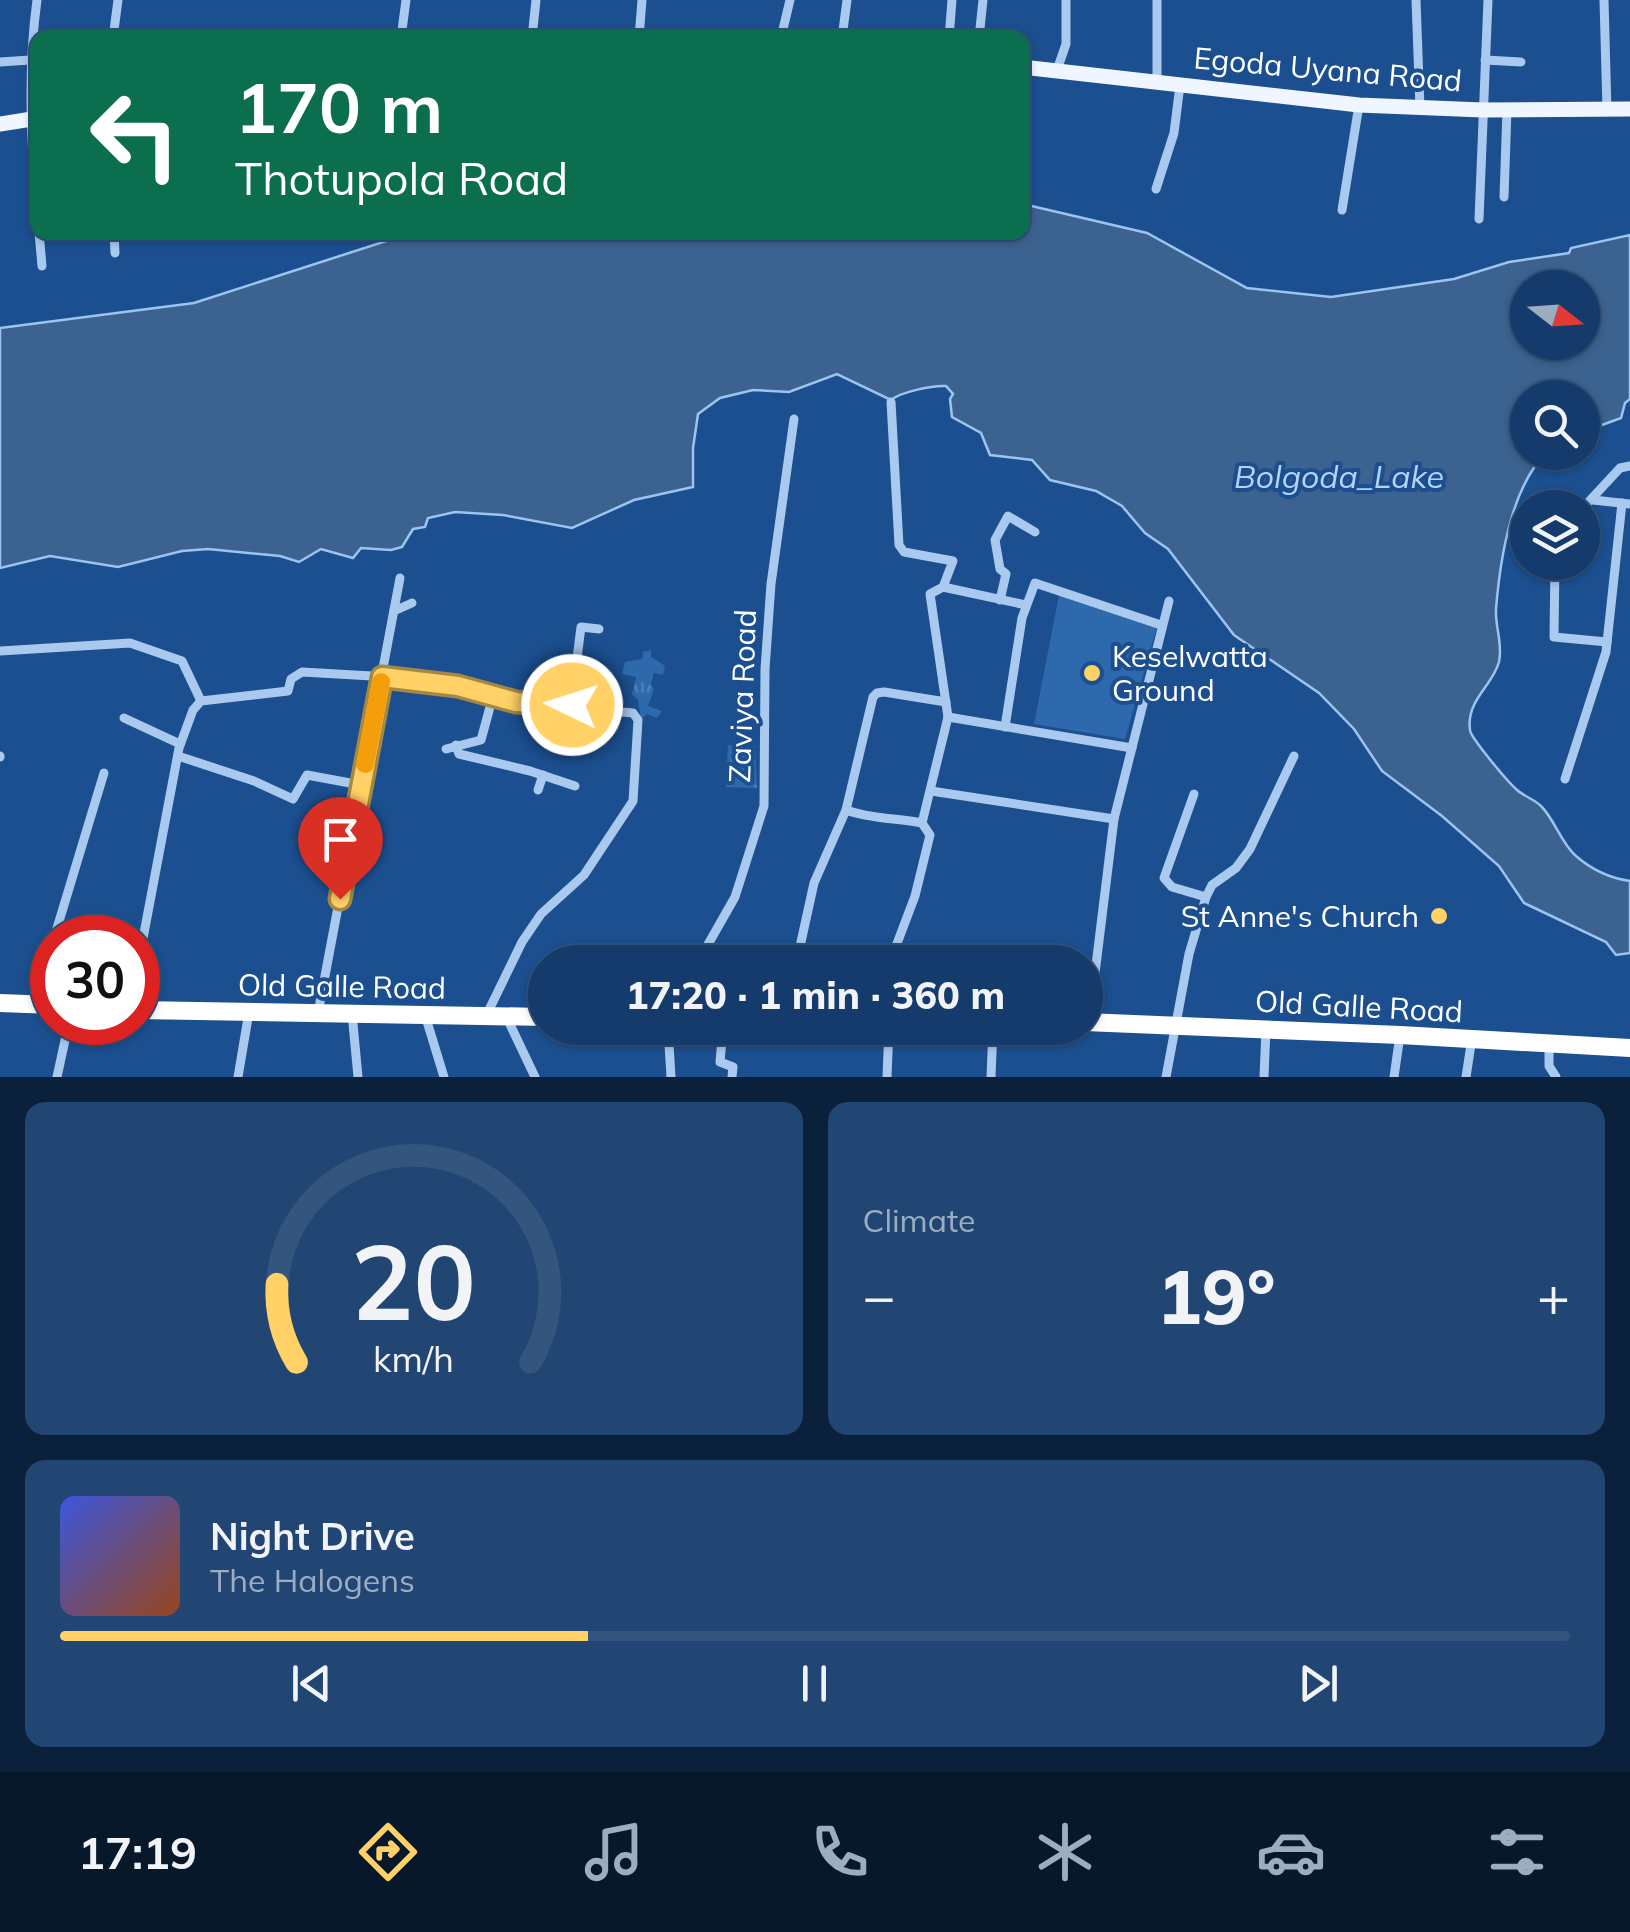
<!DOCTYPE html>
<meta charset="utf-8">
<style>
body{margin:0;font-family:Mulish,sans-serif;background:#214673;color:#f1f3f6;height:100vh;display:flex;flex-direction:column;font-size:38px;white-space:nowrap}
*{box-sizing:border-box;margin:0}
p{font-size:32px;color:#9dadc1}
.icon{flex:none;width:55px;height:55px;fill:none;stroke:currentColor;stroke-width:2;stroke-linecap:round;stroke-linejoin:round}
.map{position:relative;height:1077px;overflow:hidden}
.side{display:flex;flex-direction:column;gap:25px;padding:25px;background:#0b203b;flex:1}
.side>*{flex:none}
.banner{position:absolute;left:30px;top:30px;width:1000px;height:210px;border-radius:20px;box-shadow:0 2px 8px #0004,0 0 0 2px #33557e;background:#0b6e4f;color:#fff;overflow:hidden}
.needle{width:65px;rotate:107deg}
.fabs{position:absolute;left:1510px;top:270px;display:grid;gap:20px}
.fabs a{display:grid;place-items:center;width:90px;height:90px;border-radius:50%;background:#143b6b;box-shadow:0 2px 8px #0004,0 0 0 2px #33557e;font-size:50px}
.speed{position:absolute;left:30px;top:915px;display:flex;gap:20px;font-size:50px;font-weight:700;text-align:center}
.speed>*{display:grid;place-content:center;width:130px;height:130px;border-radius:50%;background:#143b6b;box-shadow:0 2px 8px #0004,0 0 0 2px #33557e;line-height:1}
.speed .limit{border:15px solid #d22;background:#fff;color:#111}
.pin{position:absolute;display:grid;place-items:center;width:85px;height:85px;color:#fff;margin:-102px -42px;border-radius:50% 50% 50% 0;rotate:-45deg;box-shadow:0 0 10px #0007}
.pin .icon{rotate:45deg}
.me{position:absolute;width:110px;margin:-55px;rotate:274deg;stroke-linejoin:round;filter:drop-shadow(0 0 8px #0008)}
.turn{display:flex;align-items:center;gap:35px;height:210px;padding:0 40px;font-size:45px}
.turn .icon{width:130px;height:130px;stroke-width:2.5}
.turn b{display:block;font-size:70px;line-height:85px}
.big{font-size:75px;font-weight:800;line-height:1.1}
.side .widget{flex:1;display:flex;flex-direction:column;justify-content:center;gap:15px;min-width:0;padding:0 35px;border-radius:20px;background:#214673}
.side .dial{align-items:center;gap:0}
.dial svg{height:260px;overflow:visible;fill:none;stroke:#33557e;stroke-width:7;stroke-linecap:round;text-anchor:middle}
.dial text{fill:#f1f3f6;stroke:none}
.song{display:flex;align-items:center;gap:30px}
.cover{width:120px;height:120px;border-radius:15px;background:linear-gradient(135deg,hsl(230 70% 55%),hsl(20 70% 35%))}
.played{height:10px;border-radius:5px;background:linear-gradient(90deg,#ffd166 35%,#33557e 35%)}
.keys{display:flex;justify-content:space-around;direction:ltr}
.heat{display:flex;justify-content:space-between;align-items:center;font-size:55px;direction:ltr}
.side .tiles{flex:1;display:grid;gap:25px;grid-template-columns:1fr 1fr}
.widget:last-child{grid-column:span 2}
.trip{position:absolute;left:528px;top:945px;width:575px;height:100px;border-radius:50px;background:#143b6b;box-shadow:0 2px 8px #0004,0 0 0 2px #33557e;font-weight:800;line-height:100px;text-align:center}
.menu{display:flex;height:160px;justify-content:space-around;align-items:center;background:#08182b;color:#9dadc1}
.menu .icon{width:70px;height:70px}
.menu .selected{color:#ffd166}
.menu b{font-size:45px;color:#f1f3f6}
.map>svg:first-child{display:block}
.grass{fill:url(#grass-tufts)}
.pitch{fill:#2e69ad}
.water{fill:#3c6290;stroke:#9cc4f0;stroke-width:2.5;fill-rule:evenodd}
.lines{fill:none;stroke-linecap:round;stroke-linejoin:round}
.street{stroke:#a9c9ee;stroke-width:9}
.primary{stroke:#f0f6ff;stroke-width:15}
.highway{stroke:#fff;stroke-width:18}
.route-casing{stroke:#a68842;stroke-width:25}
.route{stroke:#ffd166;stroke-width:18}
.slow{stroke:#f59e0b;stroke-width:18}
.poi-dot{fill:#ffd166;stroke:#1b4f8f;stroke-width:4}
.labels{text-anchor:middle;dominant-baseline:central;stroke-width:8;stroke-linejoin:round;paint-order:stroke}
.street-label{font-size:30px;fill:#fff;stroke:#1b4f8f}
.poi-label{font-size:30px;fill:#fff;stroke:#1b4f8f;text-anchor:start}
.water-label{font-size:32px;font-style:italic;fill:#b5d3f5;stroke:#1b4f8f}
</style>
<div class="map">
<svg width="1630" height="1077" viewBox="0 0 1630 1077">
<defs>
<pattern id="grass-tufts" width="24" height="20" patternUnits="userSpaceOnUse" patternTransform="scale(2.5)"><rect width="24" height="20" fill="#2e69ad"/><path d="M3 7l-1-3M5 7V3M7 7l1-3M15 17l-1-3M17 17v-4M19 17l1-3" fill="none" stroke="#4d80b9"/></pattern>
</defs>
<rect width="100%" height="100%" fill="#1b4f8f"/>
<!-- grass -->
<g class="grass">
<path d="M 651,650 L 651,657 L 665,666 L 663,675 L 654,673 L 651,684 L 654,690 L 648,706 L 662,711 L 657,718 L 647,714 L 641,719 L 638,700 L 632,694 L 636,677 L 622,674 L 625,662 L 642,659 L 643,652 Z"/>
<path d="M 728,745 L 755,746 L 757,788 L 726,787 Z"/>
</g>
<!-- pitch -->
<path class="pitch" d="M 1059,595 L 1157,627 L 1125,739 L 1034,724 Z"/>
<!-- water -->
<path class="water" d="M 1023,204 L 1147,233 L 1247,288 L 1331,297 L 1454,279 L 1509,262 L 1569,253 L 1571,248 L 1630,235 L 1630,399 L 1625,403 L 1621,418 L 1583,432 L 1582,398 L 1528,398 L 1528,452 L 1546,453 C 1511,488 1500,560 1496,609 C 1495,628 1503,643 1499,662 C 1492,687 1466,700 1470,730 C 1470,737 1508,782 1516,789 C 1523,796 1534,799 1541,806 C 1555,820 1561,843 1576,856 C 1592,870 1609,878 1630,881 L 1630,953 L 1616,955 L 1606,942 L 1524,903 L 1499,866 L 1442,816 L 1382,771 L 1354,729 L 1319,693 L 1234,635 L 1168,549 L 1145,533 L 1122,506 L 1096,491 L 1050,480 L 1032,460 L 990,455 L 981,433 L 952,417 L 950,399 L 953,394 L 946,386 C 933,385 901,392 891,400 L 837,374 L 789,392 L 753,390 L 720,398 L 698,414 L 693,448 L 693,487 L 634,500 L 572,528 L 503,515 L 455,512 L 428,518 L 425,527 L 413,529 L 402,547 L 391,550 L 361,548 L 353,558 L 321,549 L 299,562 L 280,556 L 208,549 L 182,551 L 118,567 L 50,556 L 0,568 L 0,328 L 194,303 L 411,233 L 1022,232 ZM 1528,288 L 1582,288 L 1582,342 L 1528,342 Z"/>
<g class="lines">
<!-- street -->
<g class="street">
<path d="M 37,0 C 27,74 31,146 38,221"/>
<path d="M 1416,0 L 1420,108"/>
<path d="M 1604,0 L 1607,111"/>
<path d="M 113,38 L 118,0"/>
<path d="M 401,38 L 406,0"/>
<path d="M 532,38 L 536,0"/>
<path d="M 639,38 L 642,0"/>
<path d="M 781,38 L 790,0"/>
<path d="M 842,38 L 847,0"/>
<path d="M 949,38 L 952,0"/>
<path d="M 979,38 L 983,0"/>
<path d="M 1485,60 L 1521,62"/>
<path d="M 0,62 L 30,60"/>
<path d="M 1057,70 L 1066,44 L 1066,0"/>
<path d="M 1157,81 L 1157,0"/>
<path d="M 1156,189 L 1174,133 L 1180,85"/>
<path d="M 1504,197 L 1507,110"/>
<path d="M 1342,210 L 1359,105"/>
<path d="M 1479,219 L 1488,0"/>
<path d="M 39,232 L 42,266"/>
<path d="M 114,232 L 115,253"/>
<path d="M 1593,500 L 1630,504"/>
<path d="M 1582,509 L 1620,468 L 1630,466"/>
<path d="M 1555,562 L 1554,637 L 1607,642"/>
<path d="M 943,587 L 1026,605"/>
<path d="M 1000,600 L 1006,574 L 1000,569 L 995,540 L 1008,516 L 1035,532"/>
<path d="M 394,611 L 412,603"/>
<path d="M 0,651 L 130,643 L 182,661 L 201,701"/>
<path d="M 571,705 L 581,627 L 599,629"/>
<path d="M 948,717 L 1132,748"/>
<path d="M 124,718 L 180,744"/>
<path d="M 1005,727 L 1022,618 L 1035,583 L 1161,625"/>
<path d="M 456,745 L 459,754 L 530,771 L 575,786"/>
<path d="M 446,749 L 481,740 L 493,696"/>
<path d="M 0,756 L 0,757"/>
<path d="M 178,756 L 254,781 L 293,799 L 307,775 L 361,785"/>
<path d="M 1565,779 L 1606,652 L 1622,503"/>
<path d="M 538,790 L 543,775"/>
<path d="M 931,791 L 1114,819"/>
<path d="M 1194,794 L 1164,878 L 1172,887 L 1206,897"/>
<path d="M 846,810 C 870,819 897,818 922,823"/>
<path d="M 54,938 L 104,773"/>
<path d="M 698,962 L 735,897 L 764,806 L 765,669 L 771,584 L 794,419"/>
<path d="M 816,962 L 817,958 L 801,949 L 801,942 L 814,883 L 846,810 L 873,697 L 877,693 L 884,692 L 946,702"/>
<path d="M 890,962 L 915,896 L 930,835 L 922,823 L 948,717 L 930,594 L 943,587 L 953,561 L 904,552 L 899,545 L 891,402"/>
<path d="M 138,965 L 179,748 L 193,710 L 201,701 L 288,691 L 291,679 L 302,672 L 407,678 L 458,686 L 515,702 L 633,713 L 638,720 L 633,801 L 584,875 L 541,914 L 522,942 L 487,1014"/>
<path d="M 35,1003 L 52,943"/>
<path d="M 318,1013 L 400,578"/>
<path d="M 352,1013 L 358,1077"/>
<path d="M 425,1015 L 444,1077"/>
<path d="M 506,1016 L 535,1077"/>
<path d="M 1089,1022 L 1114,819 L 1169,601"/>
<path d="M 668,1028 L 671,1077"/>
<path d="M 723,1028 L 720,1062 L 733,1067 L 732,1077"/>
<path d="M 1549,1043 L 1549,1066 L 1556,1077"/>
<path d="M 57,1077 L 69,1022"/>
<path d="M 238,1077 L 249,1012"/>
<path d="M 887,1077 L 889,1028"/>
<path d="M 991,1077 L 993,1028"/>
<path d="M 1166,1077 L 1189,954 L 1206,897 L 1212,885 L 1236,868 L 1250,849 L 1294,756"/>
<path d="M 1264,1077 L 1266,1029"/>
<path d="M 1394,1077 L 1400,1035"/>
<path d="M 1466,1077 L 1472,1038"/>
</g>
<!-- primary -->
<g class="primary">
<path d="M 1022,67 L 1359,105 L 1482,110 L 1630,109"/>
<path d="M 0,124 L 38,118"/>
</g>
<!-- highway -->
<g class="highway">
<path d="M 0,1003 L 52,1005"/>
<path d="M 138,1010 L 545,1017"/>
<path d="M 1085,1022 L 1400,1035 L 1630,1048"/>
</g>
</g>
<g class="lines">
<defs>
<path id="route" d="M 340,899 L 382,677 L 458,686 L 516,702 L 572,705"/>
</defs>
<!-- route casing -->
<use href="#route" class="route-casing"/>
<!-- route -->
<use href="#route" class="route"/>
<!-- slow -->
<path class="slow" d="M 365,764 L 381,682"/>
</g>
<!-- markers -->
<g class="poi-dot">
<circle cx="1092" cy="673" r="10"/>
<circle cx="1439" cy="916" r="10"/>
</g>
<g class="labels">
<!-- street labels -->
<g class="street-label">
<text transform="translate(1328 69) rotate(5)">Egoda Uyana Road</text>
<text transform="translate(742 696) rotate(-88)">Zaviya Road</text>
<text transform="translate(342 986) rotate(1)">Old Galle Road</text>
<text transform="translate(1359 1006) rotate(3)">Old Galle Road</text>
</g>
<!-- poi labels -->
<g class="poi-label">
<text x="1112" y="656">Keselwatta<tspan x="1112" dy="34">Ground</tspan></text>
<text x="1419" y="916" text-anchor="end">St Anne's Church</text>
</g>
<!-- water labels -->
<g class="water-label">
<text x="1339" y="476">Bolgoda_Lake</text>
</g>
</g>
</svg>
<div class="fabs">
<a><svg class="needle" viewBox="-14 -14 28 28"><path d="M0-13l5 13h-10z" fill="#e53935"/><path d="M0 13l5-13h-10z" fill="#9dadc1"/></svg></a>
<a><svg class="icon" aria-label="search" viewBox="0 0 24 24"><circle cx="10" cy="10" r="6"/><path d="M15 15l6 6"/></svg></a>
<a><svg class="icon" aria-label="layers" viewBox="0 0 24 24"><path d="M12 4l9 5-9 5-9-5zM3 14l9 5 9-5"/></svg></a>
</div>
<div class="speed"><div class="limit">30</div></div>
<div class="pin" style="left:340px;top:899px;background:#d93025"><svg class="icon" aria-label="arrive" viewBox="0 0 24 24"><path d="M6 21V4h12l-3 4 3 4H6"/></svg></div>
<svg class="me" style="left:572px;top:705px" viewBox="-20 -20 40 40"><circle r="17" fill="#ffd166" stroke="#fff" stroke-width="3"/><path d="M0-11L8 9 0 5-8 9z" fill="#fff"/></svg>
<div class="trip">17:20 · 1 min · 360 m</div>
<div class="banner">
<div class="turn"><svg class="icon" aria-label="left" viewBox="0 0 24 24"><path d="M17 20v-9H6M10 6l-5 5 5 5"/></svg><div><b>170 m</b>Thotupola Road</div></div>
</div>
</div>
<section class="side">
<div class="tiles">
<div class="widget dial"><svg viewBox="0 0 100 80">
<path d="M14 69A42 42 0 1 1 86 69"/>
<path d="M14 69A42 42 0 0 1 8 45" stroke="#ffd166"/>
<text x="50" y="56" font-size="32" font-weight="700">20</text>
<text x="50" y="72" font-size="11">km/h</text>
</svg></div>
<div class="widget"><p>Climate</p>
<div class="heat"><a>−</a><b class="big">19°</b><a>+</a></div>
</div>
<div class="widget">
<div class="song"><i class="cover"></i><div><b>Night Drive</b><p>The Halogens</p></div></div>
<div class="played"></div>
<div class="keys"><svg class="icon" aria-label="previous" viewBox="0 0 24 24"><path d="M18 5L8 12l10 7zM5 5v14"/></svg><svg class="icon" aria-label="pause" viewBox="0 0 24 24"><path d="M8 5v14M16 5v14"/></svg><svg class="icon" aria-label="next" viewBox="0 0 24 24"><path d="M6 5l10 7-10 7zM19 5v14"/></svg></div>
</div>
</div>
</section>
<nav class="menu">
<b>17:19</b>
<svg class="icon selected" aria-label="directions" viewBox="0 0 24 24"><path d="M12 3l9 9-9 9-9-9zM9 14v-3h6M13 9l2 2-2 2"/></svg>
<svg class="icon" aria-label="music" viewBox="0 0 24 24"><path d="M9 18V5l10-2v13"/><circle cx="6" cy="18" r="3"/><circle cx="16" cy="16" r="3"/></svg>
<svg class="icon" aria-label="phone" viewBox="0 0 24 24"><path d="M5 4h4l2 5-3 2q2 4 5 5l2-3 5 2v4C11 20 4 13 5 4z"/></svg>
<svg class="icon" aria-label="climate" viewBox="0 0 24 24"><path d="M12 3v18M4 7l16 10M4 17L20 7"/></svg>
<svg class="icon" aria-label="car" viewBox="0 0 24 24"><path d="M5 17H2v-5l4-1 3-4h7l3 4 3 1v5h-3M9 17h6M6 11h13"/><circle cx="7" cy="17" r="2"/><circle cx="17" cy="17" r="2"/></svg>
<svg class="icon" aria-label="filters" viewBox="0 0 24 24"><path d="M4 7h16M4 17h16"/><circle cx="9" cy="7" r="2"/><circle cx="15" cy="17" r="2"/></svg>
</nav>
